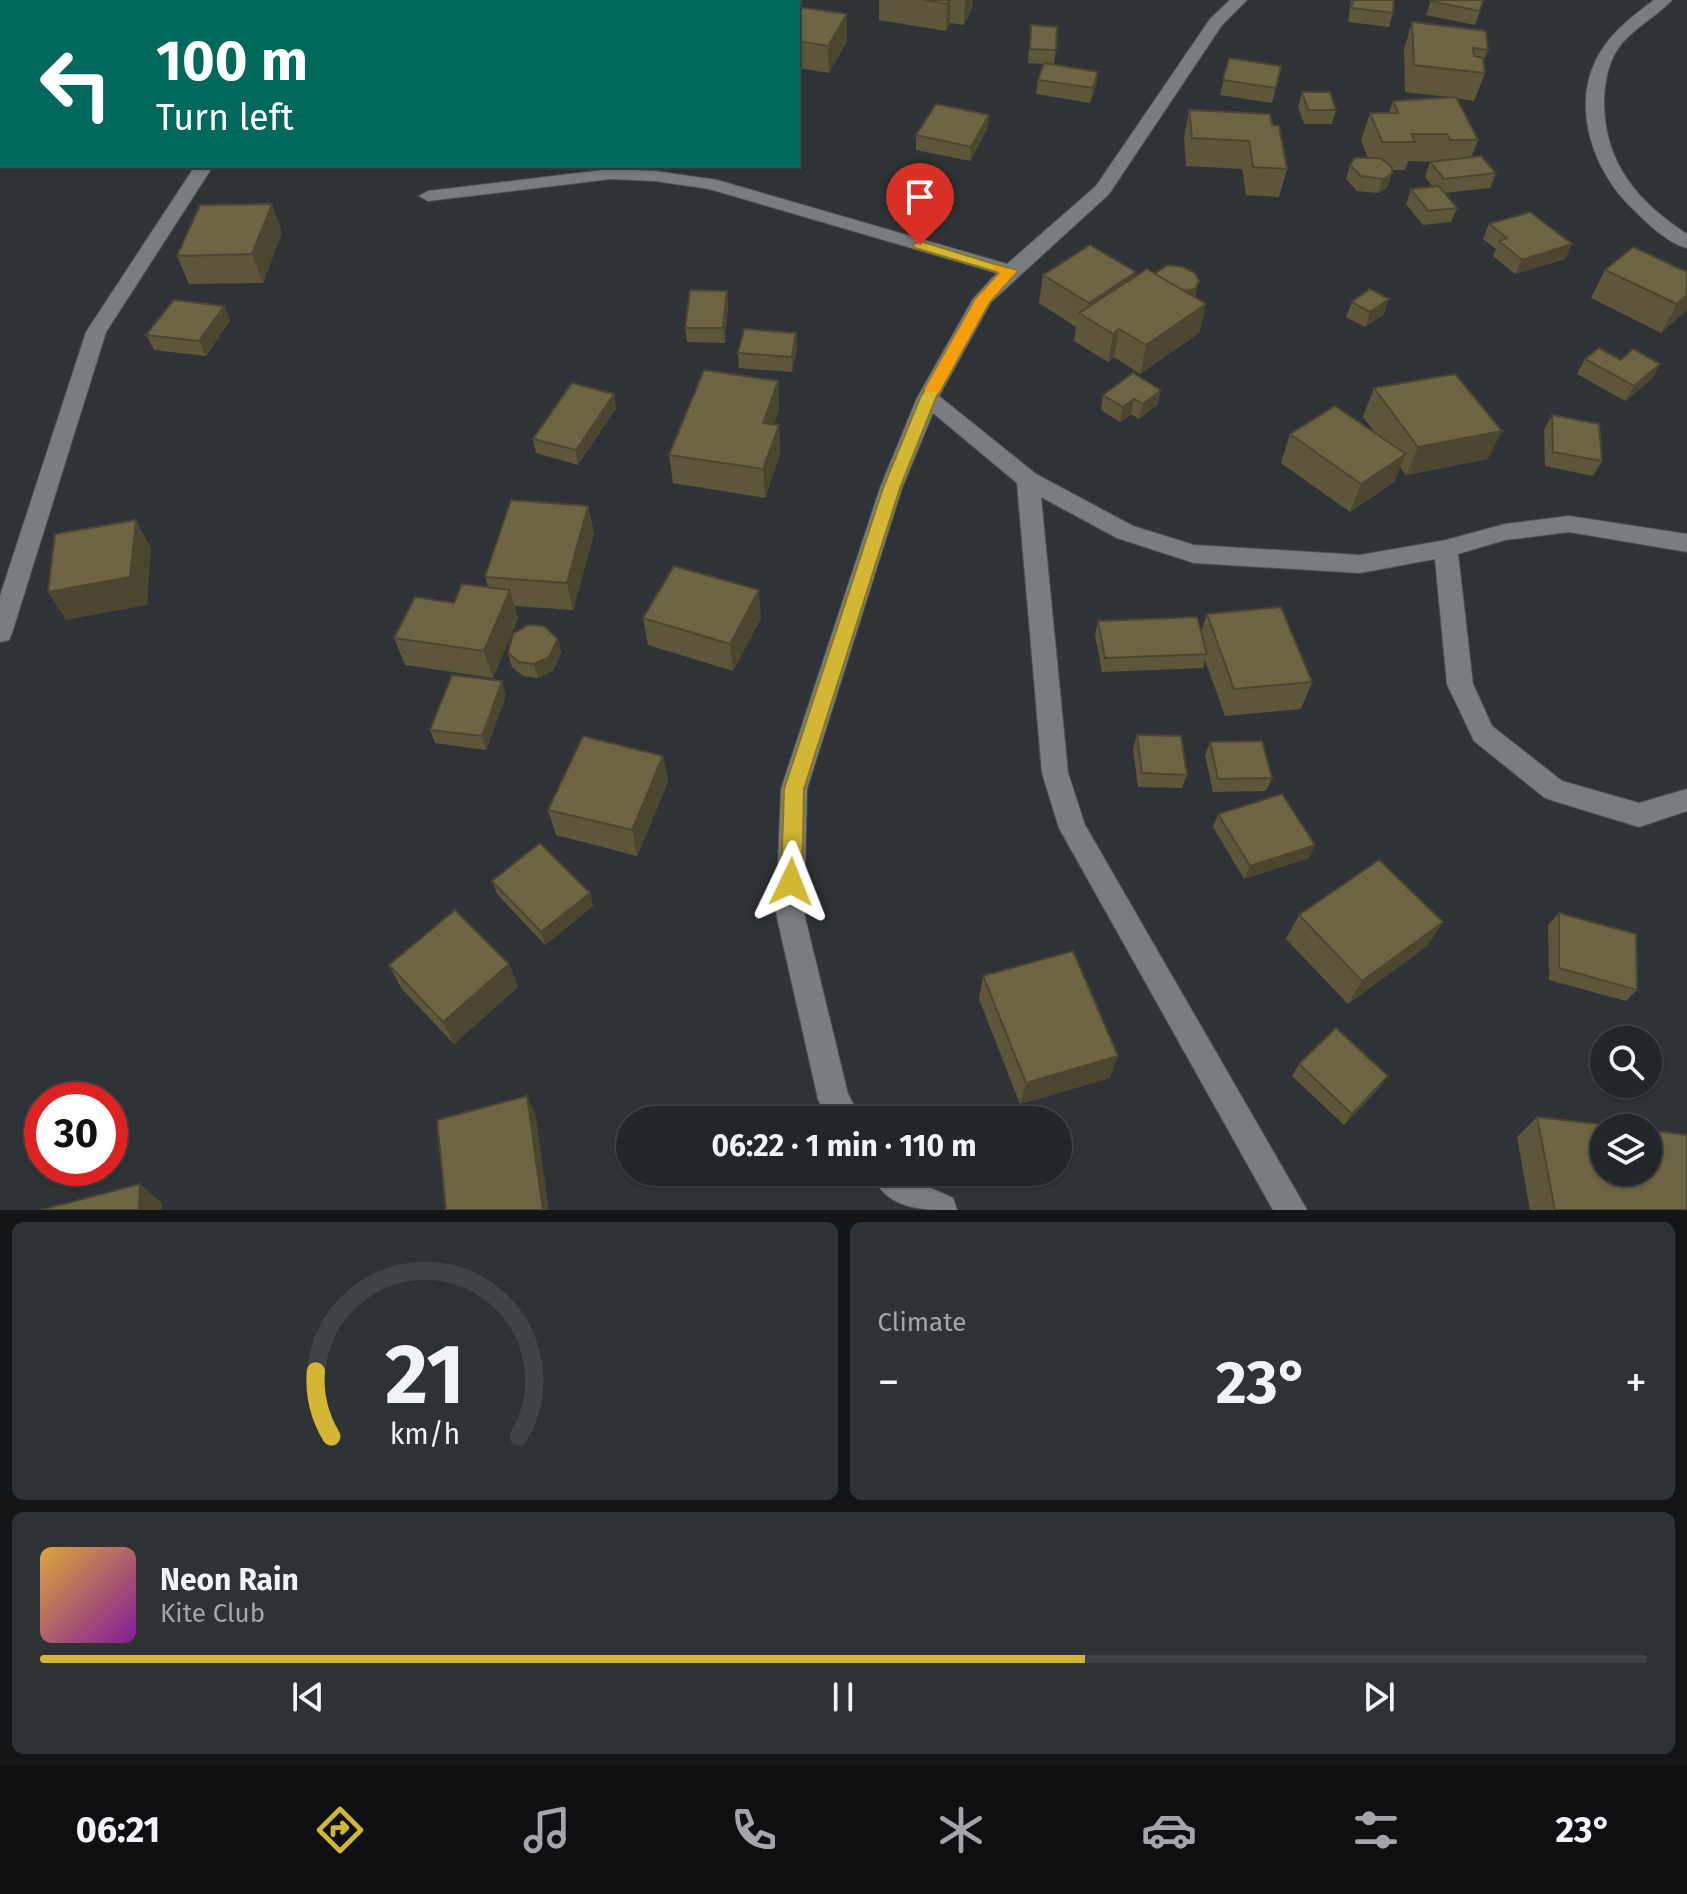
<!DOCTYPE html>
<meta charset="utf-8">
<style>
body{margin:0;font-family:"Fira Sans",sans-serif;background:#2f3235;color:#f1f3f6;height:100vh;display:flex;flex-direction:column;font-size:30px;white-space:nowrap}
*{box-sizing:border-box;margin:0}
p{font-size:26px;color:#a3a5a8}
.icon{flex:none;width:44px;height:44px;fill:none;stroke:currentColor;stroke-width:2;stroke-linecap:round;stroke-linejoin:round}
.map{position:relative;height:1210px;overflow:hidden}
.panel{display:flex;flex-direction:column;gap:12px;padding:12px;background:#131517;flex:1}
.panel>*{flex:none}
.banner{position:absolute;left:0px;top:0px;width:800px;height:168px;box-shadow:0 2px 6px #0004,0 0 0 2px #404346;background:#00695c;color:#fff;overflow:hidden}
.fabs{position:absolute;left:1590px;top:1026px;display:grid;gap:16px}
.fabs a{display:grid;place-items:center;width:72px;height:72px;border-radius:50%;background:#232629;box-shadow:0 2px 6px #0004,0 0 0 2px #404346;font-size:40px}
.speed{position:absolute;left:24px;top:1082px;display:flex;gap:16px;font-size:40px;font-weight:700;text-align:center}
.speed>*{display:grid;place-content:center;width:104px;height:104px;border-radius:50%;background:#232629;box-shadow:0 2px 6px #0004,0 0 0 2px #404346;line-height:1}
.speed .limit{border:12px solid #d22;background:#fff;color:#111}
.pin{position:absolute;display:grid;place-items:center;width:68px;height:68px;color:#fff;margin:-82px -34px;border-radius:50% 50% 50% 0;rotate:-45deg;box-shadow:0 0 8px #0007}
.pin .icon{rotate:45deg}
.me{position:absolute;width:88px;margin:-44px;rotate:2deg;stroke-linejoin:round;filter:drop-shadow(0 0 6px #0008)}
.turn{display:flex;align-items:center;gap:28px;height:168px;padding:0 24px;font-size:36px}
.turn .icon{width:104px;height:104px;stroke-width:2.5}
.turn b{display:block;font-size:56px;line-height:68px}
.big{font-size:60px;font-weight:700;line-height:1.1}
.panel .widget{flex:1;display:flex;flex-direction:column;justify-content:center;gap:12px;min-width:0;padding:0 28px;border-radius:12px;background:#2f3235}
.panel .dial{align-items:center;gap:0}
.dial svg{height:208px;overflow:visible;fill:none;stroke:#404346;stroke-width:7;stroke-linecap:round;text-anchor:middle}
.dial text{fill:#f1f3f6;stroke:none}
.song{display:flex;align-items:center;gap:24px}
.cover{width:96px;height:96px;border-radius:12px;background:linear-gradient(135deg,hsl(40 70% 55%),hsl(290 70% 35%))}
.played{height:8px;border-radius:4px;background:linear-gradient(90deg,#d4b635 65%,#404346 65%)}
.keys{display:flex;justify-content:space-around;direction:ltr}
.heat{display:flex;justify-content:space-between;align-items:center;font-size:44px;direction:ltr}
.panel .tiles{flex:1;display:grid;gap:12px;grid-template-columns:1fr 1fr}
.widget:last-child{grid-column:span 2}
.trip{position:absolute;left:616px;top:1106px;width:456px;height:80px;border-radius:40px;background:#232629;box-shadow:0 2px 6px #0004,0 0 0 2px #404346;font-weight:700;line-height:80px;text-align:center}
.menu{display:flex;height:128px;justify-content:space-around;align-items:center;background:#0e0f10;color:#a3a5a8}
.menu .icon{width:56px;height:56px}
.menu .on{color:#d4b635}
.menu b{font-size:36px;color:#f1f3f6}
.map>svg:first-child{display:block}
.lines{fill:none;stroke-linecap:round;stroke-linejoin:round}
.minor-casing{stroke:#4d5154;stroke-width:2}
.minor{fill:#787d81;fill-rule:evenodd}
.wall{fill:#5e563a}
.shaded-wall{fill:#4c4630}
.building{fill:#6d6444;stroke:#4c4630;stroke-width:2}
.route{fill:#d4b635;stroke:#8a7622;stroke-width:2}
.slow{fill:#f59e0b}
</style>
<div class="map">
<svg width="1687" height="1210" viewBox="0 0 1687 1210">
<rect width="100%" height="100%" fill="#2f3337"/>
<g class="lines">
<defs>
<g id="minor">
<path d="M 1230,0 L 1247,0 L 1222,25 L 1109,194 L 991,302 L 939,396 L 1036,474 L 1133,526 L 1194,545 L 1360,555 L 1446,540 L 1505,524 L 1569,516 L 1687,534 L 1687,552 L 1569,532 L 1505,540 L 1458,554 L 1473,684 L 1492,726 L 1562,781 L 1639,803 L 1687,789 L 1687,811 L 1639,827 L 1554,801 L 1545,798 L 1474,741 L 1447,684 L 1435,559 L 1360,573 L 1194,563 L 1117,538 L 1041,497 L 1068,773 L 1085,825 L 1307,1210 L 1273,1210 L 1059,828 L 1042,773 L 1017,483 L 933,413 L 902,488 L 807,789 L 804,913 L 848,1094 L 862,1120 L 829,1120 L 818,1099 L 776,913 L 781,789 L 880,488 L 917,398 L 973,299 L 997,273 L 709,189 L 655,181 L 611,179 L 428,201 L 419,196 L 428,191 L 611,169 L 655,171 L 717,180 L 1007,264 L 1096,186 L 1210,19 Z"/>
<path d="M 1654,0 L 1672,0 C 1655,18 1631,29 1617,50 C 1607,66 1604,86 1604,104 C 1605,164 1638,202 1687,234 L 1687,248 C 1667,243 1647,223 1632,208 C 1592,170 1569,102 1601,51 C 1614,30 1634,15 1654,0 Z"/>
<path d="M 2,46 L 2,56 L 0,57 L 0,47 Z"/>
<path d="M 195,166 L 213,166 L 106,332 L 12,633 L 9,640 L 0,642 L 0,596 L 86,332 Z"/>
<path d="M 870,1172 L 911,1172 L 926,1186 L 953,1198 L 957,1210 C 919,1210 887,1210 870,1172 Z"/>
</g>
</defs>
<!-- minor casing -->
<use href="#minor" class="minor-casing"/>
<!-- minor -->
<use href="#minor" class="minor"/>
</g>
<!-- wall -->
<g class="wall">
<path d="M 238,0 L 310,0 L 307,2 L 216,2 Z"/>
<path d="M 879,0 L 973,0 L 972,8 L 964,25 L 950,23 L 946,31 L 879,20 Z"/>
<path d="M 1351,0 L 1394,0 L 1393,13 L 1389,27 L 1348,22 Z"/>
<path d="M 1431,0 L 1480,11 L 1475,25 L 1426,15 Z"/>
<path d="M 798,7 L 847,14 L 847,41 L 829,73 L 798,68 Z"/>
<path d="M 1412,22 L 1488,50 L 1483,62 L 1485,73 L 1474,101 L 1456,98 L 1478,140 L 1471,158 L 1496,173 L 1490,188 L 1445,193 L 1457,208 L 1451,222 L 1423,225 L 1406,204 L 1411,189 L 1433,187 L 1425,177 L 1430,162 L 1434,162 L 1408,161 L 1405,170 L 1392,170 L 1387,188 L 1378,193 L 1357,191 L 1346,179 L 1350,165 L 1368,158 L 1361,140 L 1370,113 L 1389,113 L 1393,101 L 1448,97 L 1405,92 L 1404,49 Z"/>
<path d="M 1031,25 L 1056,50 L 1054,64 L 1098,72 L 1096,86 L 1090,103 L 1036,94 L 1038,80 L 1044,64 L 1028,63 Z"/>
<path d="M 1229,58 L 1276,88 L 1272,103 L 1220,95 Z"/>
<path d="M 1302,92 L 1336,110 L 1332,124 L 1304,124 L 1298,107 Z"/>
<path d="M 1189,110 L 1272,125 L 1287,169 L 1279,197 L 1246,195 L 1242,169 L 1186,166 L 1184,138 Z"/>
<path d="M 989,115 L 987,129 L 970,161 L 916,150 L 916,135 Z"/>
<path d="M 1489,224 L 1572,244 L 1565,259 L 1515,274 L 1493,256 L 1496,249 L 1483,239 Z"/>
<path d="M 282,232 L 263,283 L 189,284 L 177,256 Z"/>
<path d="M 1605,270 L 1687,310 L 1661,333 L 1591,298 Z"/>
<path d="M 1154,274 L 1199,281 L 1195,298 L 1206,304 L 1199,333 L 1140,374 L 1114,357 L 1108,362 L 1074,341 L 1076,327 L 1039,303 L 1043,275 L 1136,276 Z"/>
<path d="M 727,291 L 728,305 L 725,343 L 687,342 L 685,328 Z"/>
<path d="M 1352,302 L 1384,314 L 1365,327 L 1346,317 Z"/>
<path d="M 224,306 L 230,320 L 206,356 L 154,350 L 146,335 Z"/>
<path d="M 796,333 L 797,348 L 792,372 L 739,368 L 738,353 Z"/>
<path d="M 1585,359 L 1621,360 L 1660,364 L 1652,379 L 1625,401 L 1577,374 Z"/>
<path d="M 778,381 L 779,409 L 774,425 L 779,425 L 780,454 L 765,498 L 673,483 L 669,455 Z"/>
<path d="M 1374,388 L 1488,459 L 1406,475 L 1400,467 L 1394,482 L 1350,512 L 1281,463 L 1290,434 L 1376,434 L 1363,417 Z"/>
<path d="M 1161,390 L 1157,405 L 1139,419 L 1131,414 L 1120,422 L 1101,410 L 1103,395 Z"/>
<path d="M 614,394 L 616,408 L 578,465 L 536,453 L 533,439 Z"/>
<path d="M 1552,415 L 1602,461 L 1593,476 L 1545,466 L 1544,430 Z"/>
<path d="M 588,506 L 594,534 L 573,610 L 514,606 L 518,618 L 493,678 L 405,665 L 394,638 L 454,603 L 488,587 L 485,577 Z"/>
<path d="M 1207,614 L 1312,682 L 1301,709 L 1225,716 L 1205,660 L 1203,668 L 1102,672 L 1095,635 L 1098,621 L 1201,632 Z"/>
<path d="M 643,618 L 761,618 L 733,671 L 648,645 Z"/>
<path d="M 558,639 L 561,653 L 553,671 L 538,678 L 523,676 L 512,667 L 508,653 Z"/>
<path d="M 506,695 L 486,750 L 435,743 L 430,730 Z"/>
<path d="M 1137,735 L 1187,775 L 1182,788 L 1138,787 L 1133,749 Z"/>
<path d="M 1210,742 L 1272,778 L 1266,791 L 1213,792 L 1205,755 Z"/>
<path d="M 663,756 L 668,782 L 637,856 L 556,835 L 548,810 Z"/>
<path d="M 1218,814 L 1315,845 L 1309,858 L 1244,879 L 1213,827 Z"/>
<path d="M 492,881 L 590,893 L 593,906 L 545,945 L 497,894 Z"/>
<path d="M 1559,913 L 1637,990 L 1626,1001 L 1549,980 L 1548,925 Z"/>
<path d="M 1299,915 L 1443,922 L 1427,946 L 1348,1004 L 1286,939 Z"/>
<path d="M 509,964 L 518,987 L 454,1044 L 402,989 L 389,965 Z"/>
<path d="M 983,976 L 1110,1078 L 1020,1104 L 979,999 Z"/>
<path d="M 1299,1064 L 1380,1087 L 1344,1125 L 1292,1076 Z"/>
<path d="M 1537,1117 L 1687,1210 L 1530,1210 L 1517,1137 Z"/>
</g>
<!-- shaded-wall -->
<g class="shaded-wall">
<path d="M 280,0 L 310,0 L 307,2 L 280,2 Z"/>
<path d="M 949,0 L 951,0 L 950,23 L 946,31 L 947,4 Z"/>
<path d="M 965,0 L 973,0 L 972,8 L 964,25 Z"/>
<path d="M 847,14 L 847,41 L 829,73 L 828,46 Z"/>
<path d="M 1098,72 L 1096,86 L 1090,103 L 1093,88 Z"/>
<path d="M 989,115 L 987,129 L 970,161 L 971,147 Z"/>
<path d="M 1392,174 L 1387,188 L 1378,193 L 1383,179 Z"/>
<path d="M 272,204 L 282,232 L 263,283 L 252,254 Z"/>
<path d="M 1572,244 L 1565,259 L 1515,274 L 1522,260 Z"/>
<path d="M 1136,272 L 1131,301 L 1086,317 L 1089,303 Z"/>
<path d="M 1199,281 L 1196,296 L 1191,304 L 1174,292 Z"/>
<path d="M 727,291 L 728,305 L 725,343 L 723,328 Z"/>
<path d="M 1687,295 L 1687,310 L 1661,333 L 1677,304 Z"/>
<path d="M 1389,299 L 1384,314 L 1365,327 L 1370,312 Z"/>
<path d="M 1206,304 L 1199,333 L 1140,374 L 1146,345 Z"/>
<path d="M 224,306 L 230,320 L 206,356 L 199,341 Z"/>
<path d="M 1119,329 L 1114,357 L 1108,362 L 1113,334 Z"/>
<path d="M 796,333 L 797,348 L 792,372 L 792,357 Z"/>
<path d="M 1660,364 L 1652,379 L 1625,401 L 1634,386 Z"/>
<path d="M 778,381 L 779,409 L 765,451 L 763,423 Z"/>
<path d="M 1161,390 L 1157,405 L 1139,419 L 1143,404 Z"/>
<path d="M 614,394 L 616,408 L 578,465 L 576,450 Z"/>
<path d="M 1134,399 L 1131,414 L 1120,422 L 1123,407 Z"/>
<path d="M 779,425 L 780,454 L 765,498 L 763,469 Z"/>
<path d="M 1502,431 L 1488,459 L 1406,475 L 1418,447 Z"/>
<path d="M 1406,454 L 1394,482 L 1350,512 L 1361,484 Z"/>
<path d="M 588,506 L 594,534 L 573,610 L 567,583 Z"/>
<path d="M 136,520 L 151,548 L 147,605 L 66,620 L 48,592 Z"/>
<path d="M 510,590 L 518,618 L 493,678 L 484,651 Z"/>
<path d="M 759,590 L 761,618 L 733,671 L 730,644 Z"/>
<path d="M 558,639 L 561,653 L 553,671 L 538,678 L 534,664 Z"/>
<path d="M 502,681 L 506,695 L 486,750 L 482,736 Z"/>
<path d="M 663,756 L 668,782 L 637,856 L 632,830 Z"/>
<path d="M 1315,845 L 1309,858 L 1244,879 L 1250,866 Z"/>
<path d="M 590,893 L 593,906 L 545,945 L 541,932 Z"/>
<path d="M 1443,922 L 1427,946 L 1348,1004 L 1362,981 Z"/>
<path d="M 509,964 L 518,987 L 454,1044 L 443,1022 Z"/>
<path d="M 1118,1056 L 1110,1078 L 1020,1104 L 1026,1083 Z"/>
<path d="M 1388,1076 L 1380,1087 L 1344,1125 L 1352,1114 Z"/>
<path d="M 527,1096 L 536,1116 L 549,1210 L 543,1210 Z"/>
<path d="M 140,1184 L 162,1203 L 162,1210 L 139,1210 Z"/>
</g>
<!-- building -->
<g class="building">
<path d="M 219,0 L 236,0 L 244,2 L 216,2 Z"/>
<path d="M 601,0 L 631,0 L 633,1 L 637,0 L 660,0 L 662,2 L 595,2 Z"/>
<path d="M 735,0 L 746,0 L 759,2 L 734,2 Z"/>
<path d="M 924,0 L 949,0 L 947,4 Z"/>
<path d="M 1353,0 L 1394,0 L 1393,13 L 1352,8 Z"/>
<path d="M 1431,0 L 1483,0 L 1480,11 L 1430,1 Z"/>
<path d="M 798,7 L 847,14 L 828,46 L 798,41 Z"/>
<path d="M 1412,22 L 1486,31 L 1488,50 L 1473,48 L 1474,56 L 1483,58 L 1485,73 L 1414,65 Z"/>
<path d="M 1031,25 L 1057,27 L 1056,50 L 1030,49 Z"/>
<path d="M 1229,58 L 1281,66 L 1276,88 L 1223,80 Z"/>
<path d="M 1044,63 L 1098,72 L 1093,88 L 1038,80 Z"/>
<path d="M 1302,92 L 1330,92 L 1336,110 L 1308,110 Z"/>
<path d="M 1456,97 L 1478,140 L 1450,140 L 1447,134 L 1411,134 L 1415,142 L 1382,142 L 1370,113 L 1398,113 L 1393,101 Z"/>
<path d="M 936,104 L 989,115 L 971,147 L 916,135 Z"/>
<path d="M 1189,110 L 1270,114 L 1272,125 L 1279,126 L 1287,169 L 1253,167 L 1249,141 L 1192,138 Z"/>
<path d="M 1481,156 L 1496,173 L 1444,179 L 1430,162 Z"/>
<path d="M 1355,158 L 1380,158 L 1392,167 L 1392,174 L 1383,179 L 1361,176 L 1350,165 Z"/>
<path d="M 1439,186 L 1457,208 L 1428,211 L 1411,189 Z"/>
<path d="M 272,204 L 252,254 L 177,256 L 200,205 Z"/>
<path d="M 1530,212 L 1572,244 L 1522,260 L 1499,241 L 1507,238 L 1489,224 Z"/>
<path d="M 1090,245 L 1136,272 L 1089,303 L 1043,275 Z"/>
<path d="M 1633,247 L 1687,272 L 1687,295 L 1677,304 L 1605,270 Z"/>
<path d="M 1168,265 L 1183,267 L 1195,273 L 1199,281 L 1195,289 L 1184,291 L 1154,274 Z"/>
<path d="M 1147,269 L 1206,304 L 1146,345 L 1119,329 L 1113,334 L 1079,313 Z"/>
<path d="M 1370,289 L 1389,299 L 1370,312 L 1352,302 Z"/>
<path d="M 690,290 L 727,291 L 723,328 L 685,328 Z"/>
<path d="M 174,300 L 224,306 L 199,341 L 146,335 Z"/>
<path d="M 744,329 L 796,333 L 792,357 L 738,353 Z"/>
<path d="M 1599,348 L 1621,360 L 1633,349 L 1660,364 L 1634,386 L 1585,359 Z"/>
<path d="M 704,370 L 778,381 L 763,423 L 779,425 L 763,469 L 669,455 Z"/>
<path d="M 1133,373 L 1161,390 L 1143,404 L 1134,399 L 1123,407 L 1103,395 Z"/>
<path d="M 1455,374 L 1502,431 L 1418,447 L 1374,388 Z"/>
<path d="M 572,383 L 614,394 L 576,450 L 533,439 Z"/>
<path d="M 1335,406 L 1406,454 L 1361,484 L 1290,434 Z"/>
<path d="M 1552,415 L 1599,424 L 1602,461 L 1553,452 Z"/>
<path d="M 511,500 L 588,506 L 567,583 L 485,577 Z"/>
<path d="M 136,520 L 130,577 L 48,592 L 55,534 Z"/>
<path d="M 674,566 L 759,590 L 730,644 L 643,618 Z"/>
<path d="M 462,584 L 510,590 L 484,651 L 394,638 L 415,597 L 454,603 Z"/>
<path d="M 1281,607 L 1312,682 L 1234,689 L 1207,614 Z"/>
<path d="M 1197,617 L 1207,654 L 1105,658 L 1098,621 Z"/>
<path d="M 528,625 L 544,626 L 558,639 L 549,657 L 534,664 L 519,662 L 508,653 L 513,634 Z"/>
<path d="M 452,675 L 502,681 L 482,736 L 430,730 Z"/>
<path d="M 1137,735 L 1181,736 L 1187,775 L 1142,773 Z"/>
<path d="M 583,736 L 663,756 L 632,830 L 548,810 Z"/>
<path d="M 1262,741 L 1272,778 L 1218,779 L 1210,742 Z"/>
<path d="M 1282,794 L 1315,845 L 1250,866 L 1218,814 Z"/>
<path d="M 540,843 L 590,893 L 541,932 L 492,881 Z"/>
<path d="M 1379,860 L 1443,922 L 1362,981 L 1299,915 Z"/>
<path d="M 455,910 L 509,964 L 443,1022 L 389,965 Z"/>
<path d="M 1559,913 L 1636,934 L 1637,990 L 1559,968 Z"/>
<path d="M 1073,951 L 1118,1056 L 1026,1083 L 983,976 Z"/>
<path d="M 1336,1028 L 1388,1076 L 1352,1114 L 1299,1064 Z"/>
<path d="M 527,1096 L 543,1210 L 446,1210 L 437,1120 Z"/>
<path d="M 1537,1117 L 1632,1128 L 1604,1128 L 1604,1172 L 1648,1172 L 1648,1130 L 1687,1135 L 1687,1210 L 1555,1210 Z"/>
<path d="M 140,1184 L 139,1210 L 41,1210 Z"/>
</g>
<!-- route -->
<path class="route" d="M 920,241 L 1017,271 L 989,302 L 936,398 L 900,488 L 804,789 L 802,882 L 799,888 L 791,891 L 784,888 L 781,882 L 784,789 L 883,488 L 920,398 L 976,299 L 1000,273 L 915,248 L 913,245 Z"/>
<!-- slow -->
<path class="slow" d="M 995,265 L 1017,271 L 989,302 L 939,392 L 928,392 L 925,389 L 976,299 L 1000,273 L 993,269 Z"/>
</svg>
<div class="fabs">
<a><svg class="icon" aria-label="search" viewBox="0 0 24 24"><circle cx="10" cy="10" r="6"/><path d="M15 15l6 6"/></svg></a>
<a><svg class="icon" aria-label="layers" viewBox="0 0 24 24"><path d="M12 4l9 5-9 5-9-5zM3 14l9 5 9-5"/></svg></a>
</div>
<div class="speed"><div class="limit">30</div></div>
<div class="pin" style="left:920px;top:245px;background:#d93025"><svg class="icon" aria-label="arrive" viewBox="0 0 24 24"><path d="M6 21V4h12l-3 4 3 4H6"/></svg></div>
<svg class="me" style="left:791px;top:882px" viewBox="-20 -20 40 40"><path d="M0-17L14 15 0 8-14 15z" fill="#d4b635" stroke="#fff" stroke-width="4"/></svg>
<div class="trip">06:22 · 1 min · 110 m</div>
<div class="banner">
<div class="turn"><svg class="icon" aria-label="left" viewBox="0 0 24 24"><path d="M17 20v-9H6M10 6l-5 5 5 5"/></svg><div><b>100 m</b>Turn left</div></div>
</div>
</div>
<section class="panel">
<div class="tiles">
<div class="widget dial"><svg viewBox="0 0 100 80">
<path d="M14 69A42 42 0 1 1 86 69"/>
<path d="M14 69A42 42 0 0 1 8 44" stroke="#d4b635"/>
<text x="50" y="56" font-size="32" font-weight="700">21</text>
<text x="50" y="72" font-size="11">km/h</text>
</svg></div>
<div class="widget"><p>Climate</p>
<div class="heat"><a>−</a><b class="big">23°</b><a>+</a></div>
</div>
<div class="widget">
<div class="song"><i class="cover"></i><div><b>Neon Rain</b><p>Kite Club</p></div></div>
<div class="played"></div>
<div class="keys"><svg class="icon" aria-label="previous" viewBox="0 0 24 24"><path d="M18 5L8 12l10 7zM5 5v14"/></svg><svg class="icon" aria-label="pause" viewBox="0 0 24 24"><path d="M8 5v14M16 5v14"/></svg><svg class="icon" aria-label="next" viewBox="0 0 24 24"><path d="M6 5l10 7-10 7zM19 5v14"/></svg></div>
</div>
</div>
</section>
<nav class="menu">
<b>06:21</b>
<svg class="icon on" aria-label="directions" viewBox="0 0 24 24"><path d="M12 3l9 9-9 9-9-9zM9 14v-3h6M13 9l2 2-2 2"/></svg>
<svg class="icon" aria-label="music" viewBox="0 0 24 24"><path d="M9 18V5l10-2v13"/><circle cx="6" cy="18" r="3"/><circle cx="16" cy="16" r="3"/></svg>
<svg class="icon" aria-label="phone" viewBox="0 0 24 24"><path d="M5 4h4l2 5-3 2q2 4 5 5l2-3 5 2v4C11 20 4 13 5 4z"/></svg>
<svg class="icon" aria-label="climate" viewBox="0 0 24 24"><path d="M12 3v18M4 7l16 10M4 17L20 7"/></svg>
<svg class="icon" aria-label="car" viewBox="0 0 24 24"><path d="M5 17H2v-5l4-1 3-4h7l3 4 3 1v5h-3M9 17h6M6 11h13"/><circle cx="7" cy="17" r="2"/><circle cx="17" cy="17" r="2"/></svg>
<svg class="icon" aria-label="filters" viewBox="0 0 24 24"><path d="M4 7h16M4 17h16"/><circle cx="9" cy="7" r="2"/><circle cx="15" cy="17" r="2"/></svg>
<b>23°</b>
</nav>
